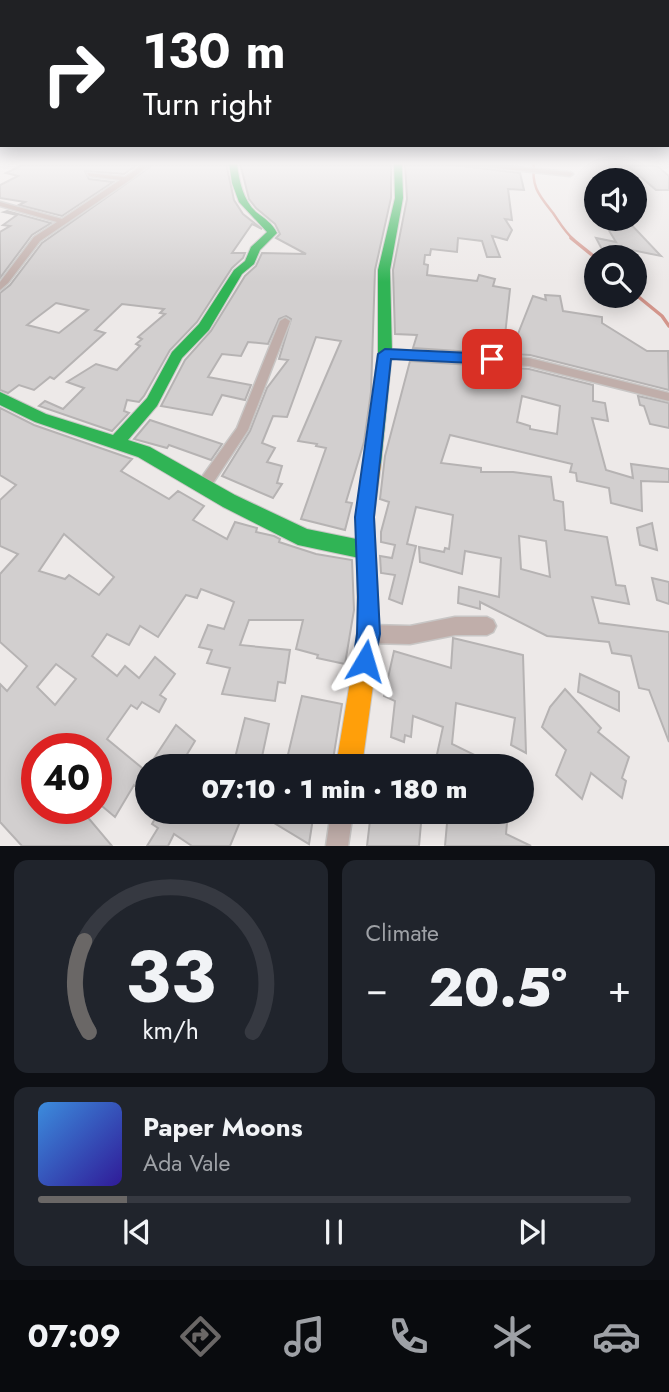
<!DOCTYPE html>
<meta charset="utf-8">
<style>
body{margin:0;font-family:Jost,sans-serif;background:#20242c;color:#f1f3f6;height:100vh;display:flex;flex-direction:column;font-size:26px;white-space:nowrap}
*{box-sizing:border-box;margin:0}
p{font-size:23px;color:#9ea1a6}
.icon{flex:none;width:38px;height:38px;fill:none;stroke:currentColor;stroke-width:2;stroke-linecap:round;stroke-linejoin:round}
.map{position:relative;height:846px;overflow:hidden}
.side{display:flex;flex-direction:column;gap:14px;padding:14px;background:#0d0f14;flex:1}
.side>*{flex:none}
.banner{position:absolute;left:0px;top:0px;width:670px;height:147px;box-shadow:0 4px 18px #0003;background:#202124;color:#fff;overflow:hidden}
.controls{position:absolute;left:584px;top:168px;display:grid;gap:14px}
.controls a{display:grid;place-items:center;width:63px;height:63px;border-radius:50%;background:#171b24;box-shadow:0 4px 18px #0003;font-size:35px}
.speed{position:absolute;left:21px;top:733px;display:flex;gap:14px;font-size:35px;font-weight:700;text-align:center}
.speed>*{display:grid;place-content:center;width:91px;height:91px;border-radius:50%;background:#171b24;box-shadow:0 4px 18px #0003;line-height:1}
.speed .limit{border:10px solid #d22;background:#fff;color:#111}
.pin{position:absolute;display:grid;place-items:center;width:60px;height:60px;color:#fff;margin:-30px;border-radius:14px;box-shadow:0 4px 10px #0006}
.me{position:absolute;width:77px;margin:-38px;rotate:7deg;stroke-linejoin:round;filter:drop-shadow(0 0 5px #0008)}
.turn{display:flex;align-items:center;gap:24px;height:147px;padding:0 28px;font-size:32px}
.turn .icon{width:91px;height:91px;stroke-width:2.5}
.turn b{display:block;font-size:49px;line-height:60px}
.big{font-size:52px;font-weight:800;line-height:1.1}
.side .card{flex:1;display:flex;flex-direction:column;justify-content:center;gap:10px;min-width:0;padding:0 24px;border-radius:14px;background:#20242c}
.side .dial{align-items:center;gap:0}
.dial svg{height:182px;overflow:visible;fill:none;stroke:#363941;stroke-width:7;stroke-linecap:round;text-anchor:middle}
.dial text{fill:#f1f3f6;stroke:none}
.song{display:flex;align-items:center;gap:21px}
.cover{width:84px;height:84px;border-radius:10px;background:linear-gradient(135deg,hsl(210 70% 55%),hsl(250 70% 35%))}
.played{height:7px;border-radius:4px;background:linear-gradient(90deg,#6a6766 15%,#363941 15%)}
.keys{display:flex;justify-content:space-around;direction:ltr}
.heat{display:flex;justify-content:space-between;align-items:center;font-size:38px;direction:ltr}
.side .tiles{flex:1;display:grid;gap:14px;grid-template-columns:1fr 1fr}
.card:last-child{grid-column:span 2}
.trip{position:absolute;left:135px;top:754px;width:399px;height:70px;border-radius:35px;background:#171b24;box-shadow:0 4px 18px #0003;font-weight:800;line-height:70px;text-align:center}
.tab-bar{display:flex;height:112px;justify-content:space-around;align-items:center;background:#090b0e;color:#9ea1a6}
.tab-bar .icon{width:49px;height:49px}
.tab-bar .selected{color:#6a6766}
.tab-bar b{font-size:32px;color:#f1f3f6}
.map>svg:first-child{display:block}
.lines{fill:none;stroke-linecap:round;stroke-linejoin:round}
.stream-far1{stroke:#d3958b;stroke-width:2.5}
.stream{stroke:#d3958b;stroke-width:3.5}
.building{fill:#d2cfcf;stroke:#b6b3b3;stroke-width:2;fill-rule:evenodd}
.street-casing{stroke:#c8c6c5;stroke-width:3}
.fast-casing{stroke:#c8c6c5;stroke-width:2}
.slow-casing{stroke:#c8c6c5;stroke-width:2}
.street{fill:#c0aeaa;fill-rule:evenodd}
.fast{fill:#30b455;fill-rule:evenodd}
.slow{fill:#ff9f0a;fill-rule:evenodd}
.route{fill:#1a73e8;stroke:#114b97;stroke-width:2}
</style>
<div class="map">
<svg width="669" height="846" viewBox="0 0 669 846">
<rect width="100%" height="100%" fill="#ede9e8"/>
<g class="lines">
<!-- stream-far1 -->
<path class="stream-far1" d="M 534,163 C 531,187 539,195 553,213 C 560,223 564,231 574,240"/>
<!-- stream -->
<g class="stream">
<path d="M 571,238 L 597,259"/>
<path d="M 635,294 L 662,316 L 669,326"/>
</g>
</g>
<!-- building -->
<g class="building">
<path d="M 26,163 L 140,163 L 124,174 L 85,171 L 89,179 L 113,182 L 62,216 L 19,205 L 25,202 L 0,198 L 0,185 L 18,176 L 6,173 Z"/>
<path d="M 179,163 L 226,163 L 234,200 L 243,214 L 262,229 L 252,224 L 232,253 L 245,253 L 243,258 L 232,268 L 197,322 L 170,350 L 144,396 L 139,402 L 127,400 L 124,411 L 129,413 L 112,431 L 39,406 L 45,401 L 63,409 L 84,388 L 67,382 L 96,364 L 117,370 L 140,346 L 136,344 L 142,339 L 138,337 L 165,314 L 160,313 L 164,309 L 122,304 L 95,330 L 105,333 L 54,379 L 50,377 L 34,390 L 19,385 L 8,393 L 0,390 L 0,293 L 10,285 L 42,243 L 154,164 ZM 56,303 L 88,310 L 59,333 L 27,325 Z"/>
<path d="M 240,163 L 391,164 L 391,198 L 375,270 L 371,392 L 364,442 L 346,502 L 352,503 L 345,530 L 301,519 L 326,448 L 316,446 L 317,444 L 298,441 L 341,341 L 316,337 L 287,417 L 273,416 L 262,443 L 275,448 L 267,462 L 282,466 L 277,483 L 282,484 L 273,498 L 222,476 L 250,431 L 267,388 L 288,360 L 279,359 L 291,319 L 286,316 L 279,319 L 268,344 L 248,342 L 241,356 L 222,354 L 208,377 L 251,385 L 245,400 L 222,395 L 212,415 L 161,406 L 185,360 L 211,331 L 245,276 L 256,266 L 262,253 L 306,254 L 276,238 L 280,234 L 275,224 L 256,208 L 249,199 Z"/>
<path d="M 405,163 L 446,164 L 520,173 L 524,190 L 508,189 L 512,220 L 505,219 L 512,230 L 507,240 L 492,236 L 500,257 L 487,257 L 482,241 L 458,238 L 457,252 L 431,249 L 430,255 L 425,255 L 424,264 L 428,265 L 427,275 L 477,281 L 479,275 L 495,279 L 493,286 L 510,289 L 503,354 L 413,348 L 417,335 L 395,334 L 393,270 L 407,199 Z"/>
<path d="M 627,165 L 657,166 L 669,176 L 669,190 L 656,190 Z"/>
<path d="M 7,211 L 51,223 L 32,235 L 0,278 L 0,232 L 10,226 L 3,225 L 17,215 L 4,212 Z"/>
<path d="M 602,219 L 626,219 L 661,256 L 627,249 L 630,257 L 606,257 L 596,238 L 616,242 Z"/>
<path d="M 545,295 L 560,296 L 563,311 L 602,317 L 602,323 L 647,351 L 668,351 L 669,390 L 530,355 L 510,354 L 533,296 L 546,300 Z"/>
<path d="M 410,361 L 502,367 L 503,371 L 504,367 L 529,369 L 593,385 L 593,401 L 605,403 L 608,421 L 592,418 L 606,470 L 633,478 L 631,464 L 669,469 L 669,482 L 641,481 L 642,511 L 611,503 L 609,488 L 577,481 L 576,473 L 570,472 L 572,464 L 471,440 L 450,435 L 441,463 L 481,468 L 481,472 L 513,472 L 551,477 L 554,500 L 563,502 L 565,530 L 607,537 L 616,585 L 625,586 L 629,604 L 592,597 L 599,623 L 669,632 L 669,742 L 649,690 L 639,688 L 631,656 L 612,653 L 609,642 L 547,636 L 480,602 L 480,609 L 458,603 L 459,587 L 499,597 L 501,558 L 465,551 L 462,574 L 420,562 L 419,547 L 444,552 L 445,548 L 449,549 L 453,515 L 416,507 L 407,544 L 416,546 L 402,604 L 389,599 L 395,575 L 381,573 L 380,556 L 392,558 L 395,545 L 381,542 L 381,532 L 389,502 L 380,499 L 385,456 ZM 522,396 L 560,406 L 557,434 L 530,429 L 530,426 L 517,422 ZM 519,536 L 546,541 L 550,577 L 521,569 Z"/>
<path d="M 638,396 L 669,403 L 669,428 L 650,424 L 644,406 L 640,405 Z"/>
<path d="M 0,408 L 34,425 L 132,459 L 121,471 L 169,499 L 178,491 L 204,506 L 193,520 L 227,539 L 235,522 L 257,528 L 256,532 L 274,536 L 280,539 L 279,542 L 316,554 L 352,560 L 354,610 L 345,664 L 317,658 L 318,655 L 296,649 L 303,620 L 249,620 L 240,645 L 290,650 L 285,683 L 278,682 L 275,701 L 222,694 L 230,668 L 207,663 L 212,650 L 199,647 L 208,625 L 224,629 L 234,602 L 230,600 L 201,589 L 197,598 L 186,595 L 158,637 L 140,626 L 129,645 L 107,634 L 92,656 L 117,676 L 125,666 L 139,678 L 155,657 L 175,674 L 160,695 L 166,699 L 159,712 L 142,702 L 137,709 L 131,705 L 107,739 L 147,772 L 147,796 L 134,785 L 115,817 L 96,801 L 96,749 L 37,749 L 37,808 L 80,808 L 112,846 L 22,846 L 0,822 L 0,684 L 7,691 L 27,666 L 0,642 L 0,574 L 18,554 L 0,546 L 0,500 L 16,485 L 0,475 ZM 64,534 L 114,577 L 99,595 L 69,575 L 65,579 L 39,571 ZM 56,664 L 76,679 L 55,705 L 37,687 Z"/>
<path d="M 150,420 L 222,444 L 211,460 L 169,445 L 167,448 L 134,439 Z"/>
<path d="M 652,523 L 657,550 L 640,545 L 637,528 Z"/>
<path d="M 652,578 L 669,582 L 669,604 L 657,600 Z"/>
<path d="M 453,638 L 523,655 L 526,753 L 511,745 L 515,718 L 456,703 L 452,744 L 497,766 L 452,766 L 436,759 L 443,727 L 413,716 L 411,737 L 405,735 L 404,742 L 391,737 L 395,701 L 384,696 L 394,651 L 451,668 Z"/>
<path d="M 580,674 L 619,692 L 619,711 L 578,692 Z"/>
<path d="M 565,689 L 601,728 L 598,732 L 629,757 L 622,778 L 626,781 L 622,798 L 591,773 L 582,799 L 556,775 L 566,750 L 542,727 L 550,707 Z"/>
<path d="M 302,696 L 342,704 L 332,766 L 306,761 L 305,766 L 286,763 Z"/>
<path d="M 245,718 L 269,724 L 260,766 L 233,766 Z"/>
<path d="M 176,725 L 195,741 L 180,766 L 149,766 Z"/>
<path d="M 159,812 L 244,812 L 230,846 L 192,846 L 174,834 L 168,846 L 147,846 L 158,828 L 152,824 Z"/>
<path d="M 256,812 L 314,812 L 309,844 Z"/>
<path d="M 371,812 L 422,812 L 419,846 L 367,846 Z"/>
<path d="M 448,812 L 508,812 L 506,834 L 531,846 L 445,846 Z"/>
</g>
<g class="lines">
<defs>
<g id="street">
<path d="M 145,163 L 152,163 L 130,180 L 40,241 L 8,283 L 0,290 L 0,282 L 34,237 L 57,222 L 0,206 L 0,202 L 62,219 L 120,180 L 89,176 L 87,173 L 125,177 Z"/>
<path d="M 448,163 L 474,163 L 570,172 L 573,174 L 570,176 Z"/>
<path d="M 285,318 L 290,321 L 248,430 L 209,489 L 204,491 L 199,489 L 197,485 L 199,481 L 237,428 L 280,321 Z"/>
<path d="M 385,349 L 529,358 L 669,393 L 669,401 L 529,366 L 381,356 L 380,353 Z"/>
<path d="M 455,617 L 487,617 L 493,620 L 496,626 L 493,632 L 487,635 L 455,635 L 410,644 L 369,643 L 363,640 L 360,634 L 363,628 L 369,625 L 410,626 Z"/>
<path d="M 331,812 L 353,812 L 348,846 L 326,846 Z"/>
</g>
<g id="fast">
<path d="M 229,163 L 237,163 C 239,181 243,200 256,212 C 265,219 272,223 277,233 L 260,250 L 254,264 L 242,274 L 209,330 L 182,358 L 157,406 L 128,440 L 150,447 L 235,495 L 307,529 L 371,542 L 374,549 L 371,556 L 364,559 L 298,545 L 223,507 L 138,457 L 35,422 L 0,405 L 0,392 L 46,414 L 113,435 L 147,398 L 172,352 L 199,324 L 234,270 L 245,261 L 251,247 L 267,232 L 239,202 L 232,183 Z"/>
<path d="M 394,163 L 402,163 L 403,198 L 390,270 L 392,353 L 381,464 L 378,469 L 372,471 L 366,469 L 363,464 L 378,353 L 378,270 L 395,198 Z"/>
</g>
<path id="slow" d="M 372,457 L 378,459 L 381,464 L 374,517 L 380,634 L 362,766 L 336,766 L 358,634 L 356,517 L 363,464 L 366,459 Z"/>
</defs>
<!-- street casing -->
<use href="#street" class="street-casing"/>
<!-- fast casing -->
<use href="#fast" class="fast-casing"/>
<!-- slow casing -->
<use href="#slow" class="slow-casing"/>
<!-- street -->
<use href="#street" class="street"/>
<!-- fast -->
<use href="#fast" class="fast"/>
<!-- slow -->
<use href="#slow" class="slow"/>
</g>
<!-- sky -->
<linearGradient id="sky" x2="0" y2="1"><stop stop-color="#9fa8c3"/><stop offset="0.58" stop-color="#f7f5f5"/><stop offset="1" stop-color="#f7f5f5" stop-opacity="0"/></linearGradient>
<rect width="669" height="282" fill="url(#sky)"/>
<!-- route -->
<path class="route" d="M 385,349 L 492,354 L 499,359 L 492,364 L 391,359 L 374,517 L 380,634 L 373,669 L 365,672 L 356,669 L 353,661 L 357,634 L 358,597 L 355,517 L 378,354 Z"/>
</svg>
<div class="controls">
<a><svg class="icon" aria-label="sound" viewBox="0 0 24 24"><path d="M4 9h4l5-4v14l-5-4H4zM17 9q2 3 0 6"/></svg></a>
<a><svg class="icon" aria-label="search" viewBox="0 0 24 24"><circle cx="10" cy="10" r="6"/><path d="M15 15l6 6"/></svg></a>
</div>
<div class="speed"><div class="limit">40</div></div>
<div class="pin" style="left:492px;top:359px;background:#d93025"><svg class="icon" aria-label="arrive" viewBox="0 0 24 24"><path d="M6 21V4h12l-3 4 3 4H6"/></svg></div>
<svg class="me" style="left:365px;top:661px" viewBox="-20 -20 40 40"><path d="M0-17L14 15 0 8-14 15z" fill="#1a73e8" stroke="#fff" stroke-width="4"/></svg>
<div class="trip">07:10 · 1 min · 180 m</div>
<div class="banner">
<div class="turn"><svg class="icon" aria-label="right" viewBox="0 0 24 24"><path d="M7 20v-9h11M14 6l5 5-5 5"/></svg><div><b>130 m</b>Turn right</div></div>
</div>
</div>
<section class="side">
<div class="tiles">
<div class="card dial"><svg viewBox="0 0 100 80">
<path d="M14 69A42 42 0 1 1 86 69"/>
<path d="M14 69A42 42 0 0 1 12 29" stroke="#6a6766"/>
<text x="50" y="56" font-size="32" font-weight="700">33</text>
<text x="50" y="72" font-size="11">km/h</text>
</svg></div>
<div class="card"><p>Climate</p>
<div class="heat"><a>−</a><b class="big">20.5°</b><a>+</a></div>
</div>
<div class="card">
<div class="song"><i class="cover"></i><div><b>Paper Moons</b><p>Ada Vale</p></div></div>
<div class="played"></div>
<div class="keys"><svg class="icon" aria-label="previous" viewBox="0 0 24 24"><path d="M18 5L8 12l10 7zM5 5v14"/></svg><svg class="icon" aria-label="pause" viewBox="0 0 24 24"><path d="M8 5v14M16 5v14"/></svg><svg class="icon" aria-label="next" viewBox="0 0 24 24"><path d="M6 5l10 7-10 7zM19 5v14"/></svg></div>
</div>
</div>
</section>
<nav class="tab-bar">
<b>07:09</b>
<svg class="icon selected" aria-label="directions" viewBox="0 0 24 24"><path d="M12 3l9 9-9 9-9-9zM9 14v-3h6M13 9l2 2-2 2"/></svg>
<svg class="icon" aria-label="music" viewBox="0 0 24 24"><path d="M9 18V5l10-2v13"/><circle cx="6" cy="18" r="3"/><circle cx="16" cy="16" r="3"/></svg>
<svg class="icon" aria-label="phone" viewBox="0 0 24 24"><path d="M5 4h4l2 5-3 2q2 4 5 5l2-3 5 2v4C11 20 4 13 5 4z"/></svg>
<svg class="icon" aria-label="climate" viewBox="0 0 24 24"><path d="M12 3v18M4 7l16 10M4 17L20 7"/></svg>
<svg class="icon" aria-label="car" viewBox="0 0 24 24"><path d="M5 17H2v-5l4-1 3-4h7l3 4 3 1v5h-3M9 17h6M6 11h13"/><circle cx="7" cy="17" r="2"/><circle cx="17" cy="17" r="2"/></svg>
</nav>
